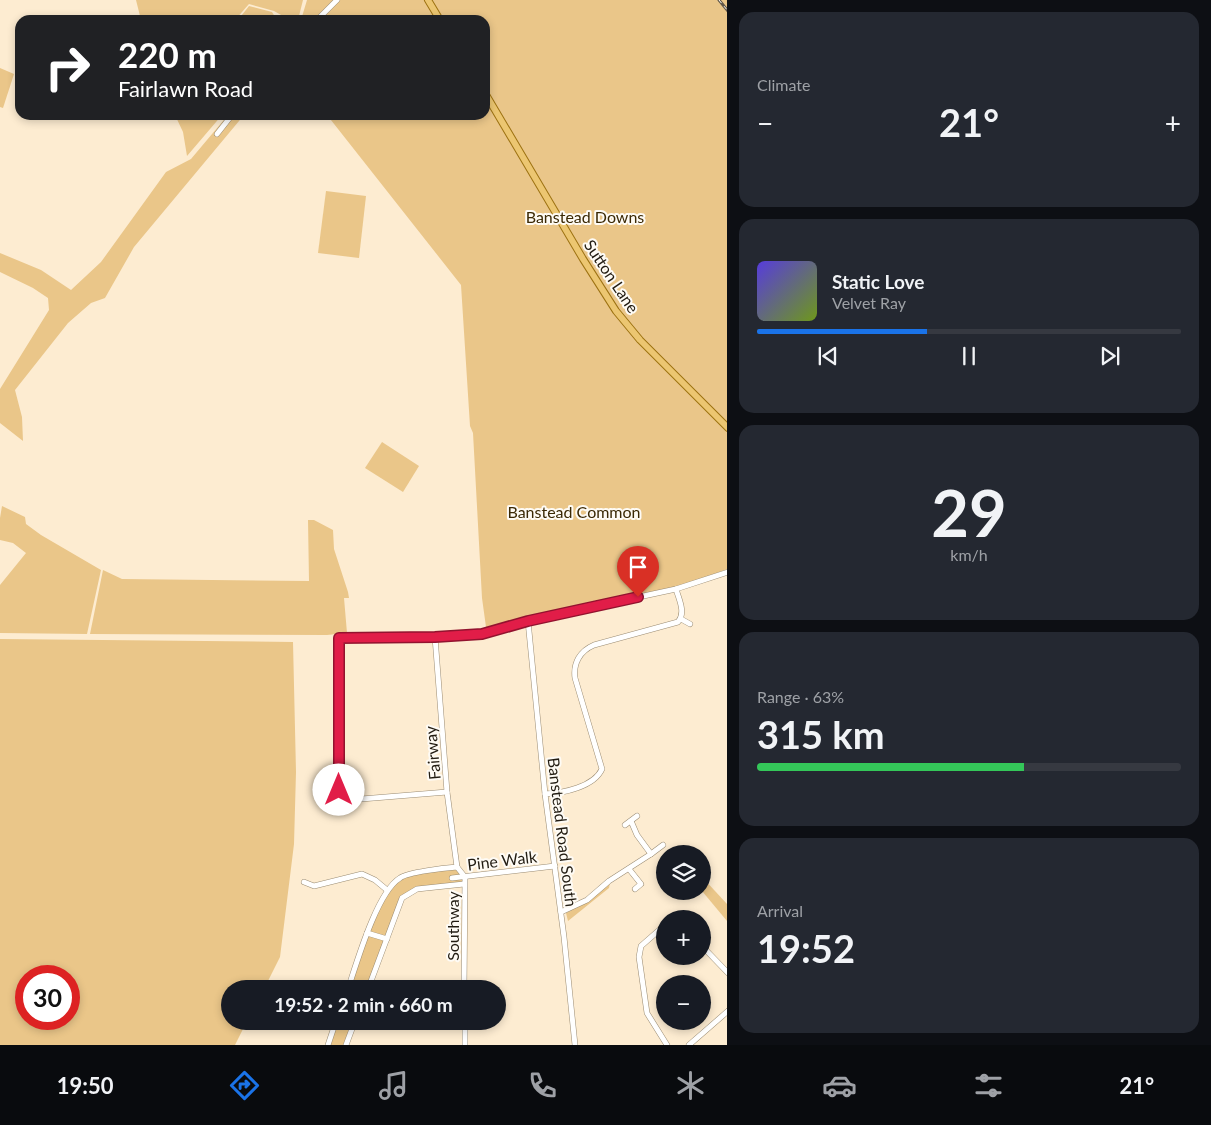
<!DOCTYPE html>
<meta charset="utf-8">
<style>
body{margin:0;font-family:Lato,sans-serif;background:#242831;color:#f1f3f6;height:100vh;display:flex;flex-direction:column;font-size:19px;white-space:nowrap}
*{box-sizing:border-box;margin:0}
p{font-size:16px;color:#9ea1a6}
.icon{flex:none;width:28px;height:28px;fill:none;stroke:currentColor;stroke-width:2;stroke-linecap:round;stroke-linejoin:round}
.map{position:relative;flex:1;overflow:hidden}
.sheet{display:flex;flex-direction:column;gap:12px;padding:12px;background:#0d0f14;width:484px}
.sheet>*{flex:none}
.guide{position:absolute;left:15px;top:15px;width:475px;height:105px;border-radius:15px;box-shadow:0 2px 8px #0003;background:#202124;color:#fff;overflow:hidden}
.controls{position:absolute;left:656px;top:845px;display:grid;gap:10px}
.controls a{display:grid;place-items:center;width:55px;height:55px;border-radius:50%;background:#171b24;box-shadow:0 2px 8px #0003;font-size:25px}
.speed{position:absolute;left:15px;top:965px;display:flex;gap:10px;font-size:25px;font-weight:700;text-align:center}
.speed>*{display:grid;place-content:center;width:65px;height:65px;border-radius:50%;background:#171b24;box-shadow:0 2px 8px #0003;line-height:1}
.speed .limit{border:8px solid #d22;background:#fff;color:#111}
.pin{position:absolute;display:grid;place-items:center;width:42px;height:42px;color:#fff;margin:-51px -21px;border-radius:50% 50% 50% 0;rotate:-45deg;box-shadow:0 0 5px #0007}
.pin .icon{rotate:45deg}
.me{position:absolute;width:55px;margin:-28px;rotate:0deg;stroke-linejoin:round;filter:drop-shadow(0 0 4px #0008)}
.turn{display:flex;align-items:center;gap:18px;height:105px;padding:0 20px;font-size:22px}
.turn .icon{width:65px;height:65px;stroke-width:2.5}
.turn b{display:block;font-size:35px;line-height:42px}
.big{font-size:38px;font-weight:700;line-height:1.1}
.sheet .card{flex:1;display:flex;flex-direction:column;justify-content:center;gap:8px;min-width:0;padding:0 18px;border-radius:15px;background:#242831}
.sheet .dial{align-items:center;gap:0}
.dial b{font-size:65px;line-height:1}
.song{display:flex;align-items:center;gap:15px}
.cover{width:60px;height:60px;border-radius:8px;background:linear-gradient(135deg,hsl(250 70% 55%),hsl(80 70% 35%))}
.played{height:5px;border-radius:2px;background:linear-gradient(90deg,#1a73e8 40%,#363941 40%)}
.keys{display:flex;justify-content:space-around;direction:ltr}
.heat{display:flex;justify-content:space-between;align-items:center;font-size:28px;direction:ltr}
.charge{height:8px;border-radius:4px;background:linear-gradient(90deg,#34c759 63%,#363941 0)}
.trip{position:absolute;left:221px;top:980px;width:285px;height:50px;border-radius:25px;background:#171b24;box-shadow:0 2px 8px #0003;font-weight:700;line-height:50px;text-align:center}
.menu{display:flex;height:80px;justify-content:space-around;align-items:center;background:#090b0e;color:#9ea1a6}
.menu .icon{width:35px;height:35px}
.menu .current{color:#1a73e8}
.menu b{font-size:22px;color:#f1f3f6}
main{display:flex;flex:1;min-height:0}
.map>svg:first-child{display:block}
.green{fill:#eac689;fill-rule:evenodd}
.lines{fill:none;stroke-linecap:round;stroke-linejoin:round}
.minor-casing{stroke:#9b8c73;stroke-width:6}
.major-casing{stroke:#9d7212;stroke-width:8}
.minor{stroke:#fff;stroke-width:5}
.major{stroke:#ecc671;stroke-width:6}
.rail-casing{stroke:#605648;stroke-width:3}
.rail{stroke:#fefbf5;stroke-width:1;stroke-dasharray:4;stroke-linecap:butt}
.route-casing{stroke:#92132f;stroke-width:12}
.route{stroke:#e11d48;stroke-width:9}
.labels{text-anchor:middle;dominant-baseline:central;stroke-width:4;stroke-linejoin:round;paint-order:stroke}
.park-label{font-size:16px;fill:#3b2905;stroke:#fefbf5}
.street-label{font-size:16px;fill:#221c12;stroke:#fefbf5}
</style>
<main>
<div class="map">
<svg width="728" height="1045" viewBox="0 0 728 1045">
<rect width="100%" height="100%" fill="#fdecd1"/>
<!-- green -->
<g class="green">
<path d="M 136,0 L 303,0 L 298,20 L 290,20 L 274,11 L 249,4 L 235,20 L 141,20 Z"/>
<path d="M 307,0 L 727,0 L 727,569 L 676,589 L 495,630 L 486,627 L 482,598 L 473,433 L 470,426 L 461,285 L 327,115 L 485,115 L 485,20 L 301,20 Z"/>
<path d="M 249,6 L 272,12 L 277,20 L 238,20 Z"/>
<path d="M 0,68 L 14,74 L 3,108 L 0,107 Z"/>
<path d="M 175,115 L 222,115 L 187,156 L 183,132 Z"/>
<path d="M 228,115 L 244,115 L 134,247 L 105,298 L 91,303 L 68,323 L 15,390 L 22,417 L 23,441 L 0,423 L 0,389 L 49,310 L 48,298 L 33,288 L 0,272 L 0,253 L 41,270 L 71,290 L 101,262 L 166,172 L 191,159 Z"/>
<path d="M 326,191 L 366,196 L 359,258 L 318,253 Z"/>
<path d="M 382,442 L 419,466 L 403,492 L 365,468 Z"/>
<path d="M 2,506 L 25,517 L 26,524 L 41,535 L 101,570 L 87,634 L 0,633 L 0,585 L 26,553 L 13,543 L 0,540 L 0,518 Z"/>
<path d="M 308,520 L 314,520 L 333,530 L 334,549 L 348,592 L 349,598 L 344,598 L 347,633 L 327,635 L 90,634 L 103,570 L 122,579 L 309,581 Z"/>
<path d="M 0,639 L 293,642 L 296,772 L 294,844 L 280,957 L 264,989 L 230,989 L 230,1021 L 247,1021 L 235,1045 L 0,1045 ZM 69,976 L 69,1019 L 26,1019 L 26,976 Z"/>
<path d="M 457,867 L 465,877 L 464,884 L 417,889 L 402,898 L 368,989 L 348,989 C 357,963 377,891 400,878 C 406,873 446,869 457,867 Z"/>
<path d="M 703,878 L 727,904 L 727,921 L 702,891 Z"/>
<path d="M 610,883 L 609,888 L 568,921 L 566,913 L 588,901 Z"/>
<path d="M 336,1021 L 355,1021 L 346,1045 L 328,1045 Z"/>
</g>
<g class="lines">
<defs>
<g id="minor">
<path d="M 317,20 L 337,0"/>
<path d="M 217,134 L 232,115"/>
<path d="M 681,619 L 690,624"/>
<path d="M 528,621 L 545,794 L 564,937 L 575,1045"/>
<path d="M 435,637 L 447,792 L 457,867"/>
<path d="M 447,792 L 349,800 L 343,796 L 339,790 L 339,639 L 435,637 L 482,634 L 541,618 L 676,589 L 728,572"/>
<path d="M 545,794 C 563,793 594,787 602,769 L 575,678 C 573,663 580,651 594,645 L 678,622 C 686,612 679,600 676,589"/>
<path d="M 625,825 L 637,816"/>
<path d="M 651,854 L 663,845"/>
<path d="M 457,867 L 465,877 L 464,989"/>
<path d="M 629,869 L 641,884 L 635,889"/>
<path d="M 452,878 L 555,866"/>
<path d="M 304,882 L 314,886 L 362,874 L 375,880 L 387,890"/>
<path d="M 561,912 L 587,900 L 609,881 L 651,854 L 637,835 L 631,821"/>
<path d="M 665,925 L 641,946 L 639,957 L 647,1013 L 667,1045"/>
<path d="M 367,933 L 387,939"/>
<path d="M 702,946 L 728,973"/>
<path d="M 348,989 C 357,962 377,892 400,878 C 408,872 445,868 457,867"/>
<path d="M 368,989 L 402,898 L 417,889 L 464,884"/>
<path d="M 465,1021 L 465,1045"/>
<path d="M 328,1045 L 336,1021"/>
<path d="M 346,1045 L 355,1021"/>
<path d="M 689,1045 L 728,1011"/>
</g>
<g id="major">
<path d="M 428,0 L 440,20"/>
<path d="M 485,93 L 583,259 L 616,311 L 640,340 L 728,428"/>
</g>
</defs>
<!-- minor casing -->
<use href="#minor" class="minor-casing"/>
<!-- major casing -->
<use href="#major" class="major-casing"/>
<!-- minor -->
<use href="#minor" class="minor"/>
<!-- major -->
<use href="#major" class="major"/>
<defs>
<path id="rail" d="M 719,0 L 728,11"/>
</defs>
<!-- rail casing -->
<use href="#rail" class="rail-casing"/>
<!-- rail -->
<use href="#rail" class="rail"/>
</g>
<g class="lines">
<defs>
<path id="route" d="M 339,790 L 339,638 L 435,637 L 482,634 L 528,621 L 638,597"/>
</defs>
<!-- route casing -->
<use href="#route" class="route-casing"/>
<!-- route -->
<use href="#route" class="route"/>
</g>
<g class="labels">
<!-- park labels -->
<g class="park-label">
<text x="585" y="216">Banstead Downs</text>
<text x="574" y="511">Banstead Common</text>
</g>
<!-- street labels -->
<g class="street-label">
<text transform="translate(612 276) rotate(56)">Sutton Lane</text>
<text transform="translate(432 753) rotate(-95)">Fairway</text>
<text transform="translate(563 832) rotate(83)">Banstead Road South</text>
<text transform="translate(502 860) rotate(-7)">Pine Walk</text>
<text transform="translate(452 926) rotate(-90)">Southway</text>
</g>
</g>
</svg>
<div class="controls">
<a><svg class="icon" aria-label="layers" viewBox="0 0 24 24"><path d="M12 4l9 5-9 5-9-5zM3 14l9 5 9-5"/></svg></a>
<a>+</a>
<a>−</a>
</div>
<div class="speed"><div class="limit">30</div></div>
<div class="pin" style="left:638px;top:597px;background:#d93025"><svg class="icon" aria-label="arrive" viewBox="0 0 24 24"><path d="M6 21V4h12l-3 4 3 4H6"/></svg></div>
<svg class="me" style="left:339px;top:790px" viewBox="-20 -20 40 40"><circle r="19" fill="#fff"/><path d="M0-13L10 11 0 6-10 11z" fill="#e11d48"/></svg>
<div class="trip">19:52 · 2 min · 660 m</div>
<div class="guide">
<div class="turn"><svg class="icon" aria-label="right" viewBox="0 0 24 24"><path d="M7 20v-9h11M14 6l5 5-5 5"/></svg><div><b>220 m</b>Fairlawn Road</div></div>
</div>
</div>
<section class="sheet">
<div class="card"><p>Climate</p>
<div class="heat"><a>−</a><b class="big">21°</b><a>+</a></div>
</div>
<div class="card">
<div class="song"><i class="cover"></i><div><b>Static Love</b><p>Velvet Ray</p></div></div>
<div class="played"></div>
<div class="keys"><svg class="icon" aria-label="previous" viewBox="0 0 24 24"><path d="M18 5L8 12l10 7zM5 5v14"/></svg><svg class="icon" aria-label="pause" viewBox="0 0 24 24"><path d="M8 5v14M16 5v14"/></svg><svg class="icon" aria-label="next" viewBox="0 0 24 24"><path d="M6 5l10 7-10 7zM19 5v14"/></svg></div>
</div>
<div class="card dial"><b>29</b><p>km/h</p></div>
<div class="card"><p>Range · 63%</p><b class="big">315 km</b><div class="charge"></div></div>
<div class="card"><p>Arrival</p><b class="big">19:52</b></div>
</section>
</main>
<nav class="menu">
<b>19:50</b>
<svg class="icon current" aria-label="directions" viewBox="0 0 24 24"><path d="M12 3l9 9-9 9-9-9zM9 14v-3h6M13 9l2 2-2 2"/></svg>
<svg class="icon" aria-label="music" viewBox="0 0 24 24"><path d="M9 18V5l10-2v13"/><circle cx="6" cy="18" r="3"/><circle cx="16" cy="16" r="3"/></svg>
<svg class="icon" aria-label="phone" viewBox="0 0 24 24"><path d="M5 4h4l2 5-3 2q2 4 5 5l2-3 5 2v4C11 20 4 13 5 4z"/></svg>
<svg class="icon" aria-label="climate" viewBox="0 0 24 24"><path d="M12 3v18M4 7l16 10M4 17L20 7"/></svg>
<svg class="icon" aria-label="car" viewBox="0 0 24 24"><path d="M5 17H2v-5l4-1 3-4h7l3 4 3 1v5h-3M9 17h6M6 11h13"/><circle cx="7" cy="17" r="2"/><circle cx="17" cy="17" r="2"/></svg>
<svg class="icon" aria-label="filters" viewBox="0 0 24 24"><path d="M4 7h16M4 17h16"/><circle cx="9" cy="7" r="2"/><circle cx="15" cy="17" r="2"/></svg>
<b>21°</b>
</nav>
